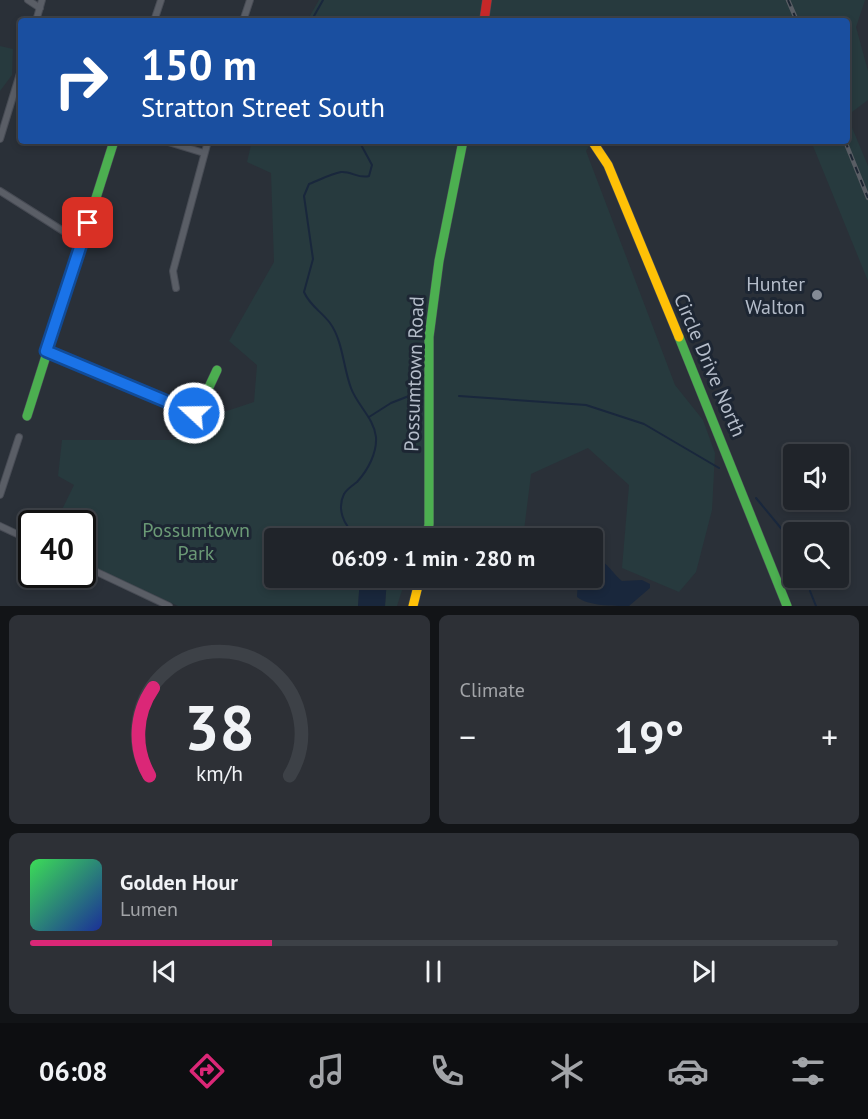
<!DOCTYPE html>
<meta charset="utf-8">
<style>
body{margin:0;font-family:"PT Sans",sans-serif;background:#2d3036;color:#f1f3f6;height:100vh;display:flex;flex-direction:column;font-size:22px;white-space:nowrap}
*{box-sizing:border-box;margin:0}
p{font-size:20px;color:#a2a4a8}
.icon{flex:none;width:33px;height:33px;fill:none;stroke:currentColor;stroke-width:2;stroke-linecap:round;stroke-linejoin:round}
.map{position:relative;height:606px;overflow:hidden}
.drawer{display:flex;flex-direction:column;gap:9px;padding:9px;background:#121417;flex:1}
.drawer>*{flex:none}
.banner{position:absolute;left:18px;top:18px;width:832px;height:126px;border-radius:6px;box-shadow:0 3px 9px #0003,0 0 0 2px #3d4147;background:#1a4fa0;color:#fff;overflow:hidden}
.fabs{position:absolute;left:783px;top:444px;display:grid;gap:12px}
.fabs a{display:grid;place-items:center;width:66px;height:66px;border-radius:6px;background:#20242a;box-shadow:0 3px 9px #0003,0 0 0 2px #3d4147;font-size:30px}
.speed{position:absolute;left:18px;top:510px;display:flex;gap:12px;font-size:30px;font-weight:700;text-align:center}
.speed>*{display:grid;place-content:center;width:78px;height:78px;border-radius:50%;background:#20242a;box-shadow:0 3px 9px #0003,0 0 0 2px #3d4147;line-height:1}
.speed .limit{border:3px solid #111;border-radius:9px;background:#fff;color:#111}
.pin{position:absolute;display:grid;place-items:center;width:51px;height:51px;color:#fff;margin:-26px;border-radius:12px;box-shadow:0 3px 9px #0006}
.me{position:absolute;width:66px;margin:-33px;rotate:291deg;stroke-linejoin:round;filter:drop-shadow(0 0 4px #0008)}
.turn{display:flex;align-items:center;gap:21px;height:126px;padding:0 24px;font-size:27px}
.turn .icon{width:78px;height:78px;stroke-width:2.5}
.turn b{display:block;font-size:42px;line-height:51px}
.big{font-size:45px;font-weight:600;line-height:1.1}
.drawer .card{flex:1;display:flex;flex-direction:column;justify-content:center;gap:9px;min-width:0;padding:0 21px;border-radius:9px;background:#2d3036}
.drawer .dial{align-items:center;gap:0}
.dial svg{height:156px;overflow:visible;fill:none;stroke:#3d4147;stroke-width:7;stroke-linecap:round;text-anchor:middle}
.dial text{fill:#f1f3f6;stroke:none}
.song{display:flex;align-items:center;gap:18px}
.cover{width:72px;height:72px;border-radius:9px;background:linear-gradient(135deg,hsl(130 70% 55%),hsl(230 70% 35%))}
.played{height:6px;border-radius:3px;background:linear-gradient(90deg,#db2777 30%,#3d4147 30%)}
.keys{display:flex;justify-content:space-around;direction:ltr}
.heat{display:flex;justify-content:space-between;align-items:center;font-size:33px;direction:ltr}
.drawer .tiles{flex:1;display:grid;gap:9px;grid-template-columns:1fr 1fr}
.card:last-child{grid-column:span 2}
.trip{position:absolute;left:264px;top:528px;width:339px;height:60px;border-radius:6px;background:#20242a;box-shadow:0 3px 9px #0003,0 0 0 2px #3d4147;font-weight:600;line-height:60px;text-align:center}
.menu{display:flex;height:96px;justify-content:space-around;align-items:center;background:#0d0e11;color:#a2a4a8}
.menu .icon{width:42px;height:42px}
.menu .selected{color:#db2777}
.menu b{font-size:27px;color:#f1f3f6}
.map>svg:first-child{display:block}
.green{fill:#273a3e}
.water{fill:#19273c}
.lines{fill:none;stroke-linecap:round;stroke-linejoin:round}
.stream{stroke:#19273c;stroke-width:2}
.street-casing{stroke:#484c55;stroke-width:8}
.fast-casing{stroke:#484c55;stroke-width:10}
.slow-casing{stroke:#484c55;stroke-width:10}
.jam-casing{stroke:#484c55;stroke-width:10}
.street{stroke:#5a5e66;stroke-width:6}
.fast{stroke:#4caf50;stroke-width:9}
.slow{stroke:#ffc107;stroke-width:9}
.jam{stroke:#c62828;stroke-width:9}
.rail-casing{stroke:#595d64;stroke-width:4.5}
.rail{stroke:#1d2633;stroke-width:2;stroke-dasharray:7;stroke-linecap:butt}
.route-casing{stroke:#114b97;stroke-width:15}
.route{stroke:#1a73e8;stroke-width:10}
.poi-dot{fill:#848b96;stroke:#1d2633;stroke-width:2}
.labels{text-anchor:middle;dominant-baseline:central;stroke-width:6;stroke-linejoin:round;paint-order:stroke}
.poi-label{font-size:20px;fill:#b4bcc9;stroke:#1d2633;text-anchor:end}
.street-label{font-size:20px;fill:#b4bcc9;stroke:#1d2633}
.park-label{font-size:20px;fill:#6b9a76;stroke:#1d2633}
</style>
<div class="map">
<svg width="868" height="606" viewBox="0 0 868 606">
<rect width="100%" height="100%" fill="#2a3038"/>
<!-- green -->
<g class="green">
<path d="M 319,0 L 865,0 L 856,27 L 868,71 L 868,100 L 848,115 L 848,21 L 307,21 Z"/>
<path d="M 0,46 L 13,49 L 12,75 L 0,91 Z"/>
<path d="M 848,118 L 868,166 L 868,281 L 811,141 L 848,141 Z"/>
<path d="M 252,141 L 592,141 L 586,151 L 675,385 L 703,420 L 715,453 L 712,510 L 696,572 L 679,592 L 622,568 L 629,485 L 588,448 L 531,474 L 523,538 L 397,538 L 401,532 L 366,530 L 365,538 L 274,538 L 274,578 L 360,578 L 358,606 L 178,606 L 83,562 L 82,524 L 55,524 L 74,485 L 58,476 L 62,440 L 173,440 L 205,404 L 224,412 L 254,402 L 257,365 L 229,341 L 274,262 L 271,173 L 247,162 Z"/>
<path d="M 387,578 L 406,578 L 397,606 L 385,606 Z"/>
</g>
<!-- water -->
<g class="water">
<path d="M 385,526 L 402,532 L 397,538 L 365,538 L 366,530 Z"/>
<path d="M 593,559 C 606,559 612,573 622,581 L 642,580 L 650,584 L 650,588 L 629,606 C 613,606 588,606 577,597 L 578,578 L 592,578 Z"/>
<path d="M 360,578 L 387,578 L 385,606 L 358,606 Z"/>
</g>
<g class="lines">
<!-- stream -->
<g class="stream">
<path d="M 316,21 L 314,16 L 323,0"/>
<path d="M 359,141 L 372,165 L 369,176 C 359,179 351,171 341,172 C 330,174 320,180 309,184 L 304,196 L 313,259 L 304,292 C 310,306 321,311 330,323 C 343,341 343,367 351,388 C 357,405 374,418 376,437 C 377,453 368,470 357,482 C 352,486 347,489 344,494 C 337,508 343,526 356,534 C 360,537 368,537 373,538"/>
<path d="M 459,396 L 586,405 L 644,424 L 719,468"/>
<path d="M 369,417 L 391,403 L 414,394"/>
<path d="M 756,498 L 785,533 L 794,552"/>
<path d="M 810,591 L 816,606"/>
</g>
<defs>
<g id="street">
<path d="M 28,0 L 40,8"/>
<path d="M 36,21 L 42,0"/>
<path d="M 154,21 L 161,0"/>
<path d="M 243,21 L 250,0"/>
<path d="M 0,139 L 21,70"/>
<path d="M 165,141 L 204,153"/>
<path d="M 0,191 L 82,243"/>
<path d="M 176,288 L 173,271 L 208,141"/>
<path d="M 0,495 L 19,437"/>
<path d="M 0,526 L 32,541"/>
<path d="M 82,565 L 169,606"/>
</g>
<g id="fast">
<path d="M 679,337 L 787,606"/>
<path d="M 46,351 L 194,413 L 201,404 L 217,370"/>
<path d="M 27,416 L 114,141"/>
<path d="M 427,538 L 429,524 L 429,337 L 439,261 L 463,141"/>
</g>
<g id="slow">
<path d="M 592,141 L 608,165 L 679,337"/>
<path d="M 413,606 L 420,578"/>
</g>
<path id="jam" d="M 484,21 L 487,0"/>
</defs>
<!-- street casing -->
<use href="#street" class="street-casing"/>
<!-- fast casing -->
<use href="#fast" class="fast-casing"/>
<!-- slow casing -->
<use href="#slow" class="slow-casing"/>
<!-- jam casing -->
<use href="#jam" class="jam-casing"/>
<!-- street -->
<use href="#street" class="street"/>
<!-- fast -->
<use href="#fast" class="fast"/>
<!-- slow -->
<use href="#slow" class="slow"/>
<!-- jam -->
<use href="#jam" class="jam"/>
<defs>
<g id="rail">
<path d="M 788,0 L 797,21"/>
<path d="M 845,141 L 868,198"/>
</g>
</defs>
<!-- rail casing -->
<use href="#rail" class="rail-casing"/>
<!-- rail -->
<use href="#rail" class="rail"/>
</g>
<g class="lines">
<defs>
<path id="route" d="M 88,223 L 46,351 L 194,413"/>
</defs>
<!-- route casing -->
<use href="#route" class="route-casing"/>
<!-- route -->
<use href="#route" class="route"/>
</g>
<!-- markers -->
<circle class="poi-dot" cx="817" cy="295" r="6"/>
<g class="labels">
<!-- poi labels -->
<g class="poi-label">
<text x="805" y="284">Hunter<tspan x="805" dy="23">Walton</tspan></text>
</g>
<!-- street labels -->
<g class="street-label">
<text transform="translate(710 365) rotate(67)">Circle Drive North</text>
<text transform="translate(414 374) rotate(-88)">Possumtown Road</text>
</g>
<!-- park labels -->
<g class="park-label">
<text x="196" y="530">Possumtown<tspan x="196" dy="23">Park</tspan></text>
</g>
</g>
</svg>
<div class="fabs">
<a><svg class="icon" aria-label="sound" viewBox="0 0 24 24"><path d="M4 9h4l5-4v14l-5-4H4zM17 9q2 3 0 6"/></svg></a>
<a><svg class="icon" aria-label="search" viewBox="0 0 24 24"><circle cx="10" cy="10" r="6"/><path d="M15 15l6 6"/></svg></a>
</div>
<div class="speed"><div class="limit">40</div></div>
<div class="pin" style="left:88px;top:223px;background:#d93025"><svg class="icon" aria-label="arrive" viewBox="0 0 24 24"><path d="M6 21V4h12l-3 4 3 4H6"/></svg></div>
<svg class="me" style="left:194px;top:413px" viewBox="-20 -20 40 40"><circle r="17" fill="#1a73e8" stroke="#fff" stroke-width="3"/><path d="M0-11L8 9 0 5-8 9z" fill="#fff"/></svg>
<div class="trip">06:09 · 1 min · 280 m</div>
<div class="banner">
<div class="turn"><svg class="icon" aria-label="right" viewBox="0 0 24 24"><path d="M7 20v-9h11M14 6l5 5-5 5"/></svg><div><b>150 m</b>Stratton Street South</div></div>
</div>
</div>
<section class="drawer">
<div class="tiles">
<div class="card dial"><svg viewBox="0 0 100 80">
<path d="M14 69A42 42 0 1 1 86 69"/>
<path d="M14 69A42 42 0 0 1 16 24" stroke="#db2777"/>
<text x="50" y="56" font-size="32" font-weight="700">38</text>
<text x="50" y="72" font-size="11">km/h</text>
</svg></div>
<div class="card"><p>Climate</p>
<div class="heat"><a>−</a><b class="big">19°</b><a>+</a></div>
</div>
<div class="card">
<div class="song"><i class="cover"></i><div><b>Golden Hour</b><p>Lumen</p></div></div>
<div class="played"></div>
<div class="keys"><svg class="icon" aria-label="previous" viewBox="0 0 24 24"><path d="M18 5L8 12l10 7zM5 5v14"/></svg><svg class="icon" aria-label="pause" viewBox="0 0 24 24"><path d="M8 5v14M16 5v14"/></svg><svg class="icon" aria-label="next" viewBox="0 0 24 24"><path d="M6 5l10 7-10 7zM19 5v14"/></svg></div>
</div>
</div>
</section>
<nav class="menu">
<b>06:08</b>
<svg class="icon selected" aria-label="directions" viewBox="0 0 24 24"><path d="M12 3l9 9-9 9-9-9zM9 14v-3h6M13 9l2 2-2 2"/></svg>
<svg class="icon" aria-label="music" viewBox="0 0 24 24"><path d="M9 18V5l10-2v13"/><circle cx="6" cy="18" r="3"/><circle cx="16" cy="16" r="3"/></svg>
<svg class="icon" aria-label="phone" viewBox="0 0 24 24"><path d="M5 4h4l2 5-3 2q2 4 5 5l2-3 5 2v4C11 20 4 13 5 4z"/></svg>
<svg class="icon" aria-label="climate" viewBox="0 0 24 24"><path d="M12 3v18M4 7l16 10M4 17L20 7"/></svg>
<svg class="icon" aria-label="car" viewBox="0 0 24 24"><path d="M5 17H2v-5l4-1 3-4h7l3 4 3 1v5h-3M9 17h6M6 11h13"/><circle cx="7" cy="17" r="2"/><circle cx="17" cy="17" r="2"/></svg>
<svg class="icon" aria-label="filters" viewBox="0 0 24 24"><path d="M4 7h16M4 17h16"/><circle cx="9" cy="7" r="2"/><circle cx="15" cy="17" r="2"/></svg>
</nav>
